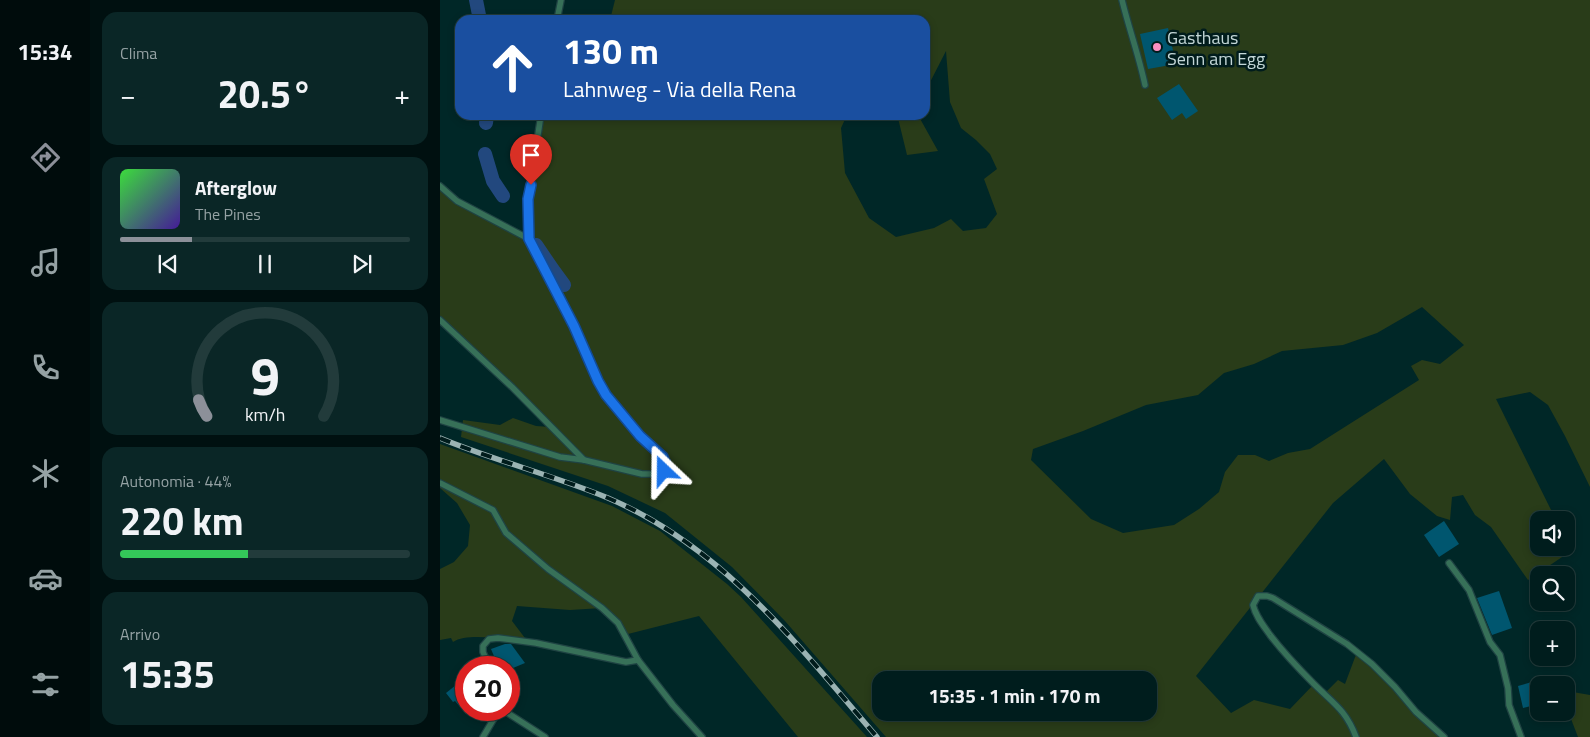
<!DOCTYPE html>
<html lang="it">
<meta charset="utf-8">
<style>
body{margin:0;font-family:"Titillium Web",sans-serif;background:#0a2626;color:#f1f3f6;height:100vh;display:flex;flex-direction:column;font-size:19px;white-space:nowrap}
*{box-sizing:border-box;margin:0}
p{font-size:16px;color:#95a2a4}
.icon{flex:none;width:28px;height:28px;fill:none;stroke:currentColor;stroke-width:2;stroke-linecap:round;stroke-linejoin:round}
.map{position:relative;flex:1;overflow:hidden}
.drawer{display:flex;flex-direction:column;gap:12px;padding:12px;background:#001010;width:350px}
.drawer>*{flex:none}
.top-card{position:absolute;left:15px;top:15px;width:475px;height:105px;border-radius:15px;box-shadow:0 2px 8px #0003,0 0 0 1px #223b3b;background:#1a4fa0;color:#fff;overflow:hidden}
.tools{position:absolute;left:1090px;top:511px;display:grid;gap:10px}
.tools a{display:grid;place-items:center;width:45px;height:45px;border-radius:10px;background:#001d1d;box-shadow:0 2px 8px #0003,0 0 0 1px #223b3b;font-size:25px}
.speed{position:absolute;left:15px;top:656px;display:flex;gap:10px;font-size:25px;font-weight:700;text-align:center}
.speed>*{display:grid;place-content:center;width:65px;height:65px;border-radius:50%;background:#001d1d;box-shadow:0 2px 8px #0003,0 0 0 1px #223b3b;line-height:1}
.speed .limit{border:8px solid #d22;background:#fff;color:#111}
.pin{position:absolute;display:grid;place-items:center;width:42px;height:42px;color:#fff;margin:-51px -21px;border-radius:50% 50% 50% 0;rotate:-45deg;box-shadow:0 0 5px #0007}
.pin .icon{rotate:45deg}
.me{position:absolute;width:55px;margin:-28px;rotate:337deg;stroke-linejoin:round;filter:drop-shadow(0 0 4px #0008)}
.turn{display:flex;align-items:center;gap:18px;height:105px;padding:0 25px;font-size:22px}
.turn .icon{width:65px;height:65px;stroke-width:2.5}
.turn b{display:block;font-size:35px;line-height:42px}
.big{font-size:38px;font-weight:700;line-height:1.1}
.drawer .widget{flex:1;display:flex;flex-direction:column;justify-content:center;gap:8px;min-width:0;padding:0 18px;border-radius:15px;background:#0a2626}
.drawer .dial{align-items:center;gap:0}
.dial svg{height:130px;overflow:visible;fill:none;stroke:#223b3b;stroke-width:7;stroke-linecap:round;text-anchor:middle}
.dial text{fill:#f1f3f6;stroke:none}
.song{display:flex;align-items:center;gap:15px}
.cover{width:60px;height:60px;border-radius:8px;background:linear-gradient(135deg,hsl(120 70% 55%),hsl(260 70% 35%))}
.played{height:5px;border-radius:2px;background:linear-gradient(90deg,#8c9099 25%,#223b3b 25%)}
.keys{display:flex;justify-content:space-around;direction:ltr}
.heat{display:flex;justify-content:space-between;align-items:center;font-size:28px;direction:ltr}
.charge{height:8px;border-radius:4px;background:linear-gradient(90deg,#34c759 44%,#223b3b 0)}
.trip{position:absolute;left:432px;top:671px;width:285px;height:50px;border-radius:15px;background:#001d1d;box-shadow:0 2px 8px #0003,0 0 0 1px #223b3b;font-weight:700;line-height:50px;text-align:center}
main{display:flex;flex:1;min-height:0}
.menu{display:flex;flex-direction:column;width:90px;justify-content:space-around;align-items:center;background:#000c0c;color:#95a2a4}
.menu .icon{width:35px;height:35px}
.menu .on{color:#8c9099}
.menu b{font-size:22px;color:#f1f3f6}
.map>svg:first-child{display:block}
.green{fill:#293c19;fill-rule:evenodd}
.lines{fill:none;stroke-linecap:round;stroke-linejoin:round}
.canal{stroke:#22487e;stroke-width:14}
.building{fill:#00566f}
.service-casing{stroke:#1f4343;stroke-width:8}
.service{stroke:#377058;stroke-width:5.5}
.rail-casing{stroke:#9bb3b3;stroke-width:5.5}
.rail{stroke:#001c1c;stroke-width:4;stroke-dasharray:11;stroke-linecap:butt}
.route-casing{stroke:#114b97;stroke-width:12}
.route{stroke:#1a73e8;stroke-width:9}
.poi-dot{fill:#fc8fc2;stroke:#001c1c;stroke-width:2}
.labels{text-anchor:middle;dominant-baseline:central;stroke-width:5;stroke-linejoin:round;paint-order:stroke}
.poi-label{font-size:18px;fill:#c3d7d7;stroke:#001c1c;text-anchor:start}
</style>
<main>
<nav class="menu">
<b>15:34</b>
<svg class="icon on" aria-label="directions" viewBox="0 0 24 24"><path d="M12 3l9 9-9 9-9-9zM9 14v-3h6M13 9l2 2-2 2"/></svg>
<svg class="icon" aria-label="music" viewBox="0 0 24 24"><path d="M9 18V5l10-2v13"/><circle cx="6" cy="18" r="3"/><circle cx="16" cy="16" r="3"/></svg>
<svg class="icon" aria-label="phone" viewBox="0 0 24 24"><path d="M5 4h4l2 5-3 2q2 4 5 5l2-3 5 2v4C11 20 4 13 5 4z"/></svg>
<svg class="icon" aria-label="climate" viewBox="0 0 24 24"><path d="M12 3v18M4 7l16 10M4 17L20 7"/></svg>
<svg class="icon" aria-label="car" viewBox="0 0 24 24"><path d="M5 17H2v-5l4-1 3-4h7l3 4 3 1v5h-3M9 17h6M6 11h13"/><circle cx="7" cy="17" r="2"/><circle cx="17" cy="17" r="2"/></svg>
<svg class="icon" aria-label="filters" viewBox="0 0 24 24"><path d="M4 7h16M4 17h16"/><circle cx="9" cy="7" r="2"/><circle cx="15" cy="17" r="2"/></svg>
</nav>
<section class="drawer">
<div class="widget"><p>Clima</p>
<div class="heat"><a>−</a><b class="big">20.5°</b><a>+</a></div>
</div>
<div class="widget">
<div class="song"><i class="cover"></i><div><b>Afterglow</b><p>The Pines</p></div></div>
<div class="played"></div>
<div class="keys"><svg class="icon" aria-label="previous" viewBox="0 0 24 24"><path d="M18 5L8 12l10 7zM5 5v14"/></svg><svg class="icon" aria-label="pause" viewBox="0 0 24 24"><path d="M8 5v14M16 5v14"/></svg><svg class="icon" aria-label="next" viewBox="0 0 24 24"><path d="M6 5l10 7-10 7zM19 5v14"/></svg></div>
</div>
<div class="widget dial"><svg viewBox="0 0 100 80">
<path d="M14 69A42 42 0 1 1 86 69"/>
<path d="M14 69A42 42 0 0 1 9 59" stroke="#8c9099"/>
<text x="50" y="56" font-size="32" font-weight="700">9</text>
<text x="50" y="72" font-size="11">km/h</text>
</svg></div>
<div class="widget"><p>Autonomia · 44%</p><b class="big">220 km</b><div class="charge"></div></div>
<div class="widget"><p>Arrivo</p><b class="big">15:35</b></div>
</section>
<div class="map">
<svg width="1150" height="737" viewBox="0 0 1150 737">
<rect width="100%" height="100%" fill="#002727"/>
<!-- green -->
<g class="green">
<path d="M 175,0 L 1150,0 L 1150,487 L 1125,436 L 1108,405 L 1090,392 L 1056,399 L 1116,520 L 1099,520 L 1099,548 L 1126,548 L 1126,541 L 1131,551 L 1088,580 L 1051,527 L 1035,515 L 1023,495 L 1012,497 L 1010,520 L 997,516 L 970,494 L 944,459 L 893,503 L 756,676 L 791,713 L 814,700 L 850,709 L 874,684 L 885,693 L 898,680 L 905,684 L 917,652 L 1004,737 L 446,737 L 345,621 L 292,567 L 225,513 L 168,486 L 21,437 L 23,420 L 60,425 L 73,418 L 96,426 L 110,427 L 0,320 L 0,190 L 89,239 L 86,168 L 97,127 L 105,115 L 407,115 L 401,128 L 405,173 L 429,218 L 456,237 L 494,228 L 511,219 L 523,231 L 546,228 L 557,214 L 544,179 L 557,169 L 550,154 L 536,140 L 521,128 L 510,102 L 506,51 L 485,92 L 485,20 L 170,20 ZM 982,307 L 1024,345 L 1000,364 L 982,360 L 971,366 L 979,380 L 870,449 L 848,453 L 829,461 L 815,455 L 798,455 L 785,472 L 779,492 L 759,509 L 734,525 L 683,533 L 651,519 L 591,460 L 593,449 L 643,431 L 706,405 L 758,395 L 784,373 L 814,364 L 842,351 L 903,345 L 937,333 ZM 441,680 L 709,680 L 709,712 L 441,712 Z"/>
<path d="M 425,115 L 478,115 L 498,151 L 467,155 L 458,118 Z"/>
<path d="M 0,444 L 172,506 L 220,531 L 287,584 L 301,597 L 427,737 L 358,737 L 259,616 L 184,635 L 162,608 L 130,610 L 77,606 L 72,621 L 88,642 C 68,640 28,632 13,642 L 11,638 L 0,640 L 0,569 L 14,562 L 28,546 L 30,525 L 17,503 L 0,488 Z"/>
<path d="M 1127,691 L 1150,695 L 1150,737 L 1138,737 L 1126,706 Z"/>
</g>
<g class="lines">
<!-- canal -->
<g class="canal">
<path d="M 36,0 L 40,20"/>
<path d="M 46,123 L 47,115"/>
<path d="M 45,154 L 53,181 L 63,196"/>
<path d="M 96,245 L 113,270 L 124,285"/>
</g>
</g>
<!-- building -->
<g class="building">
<path d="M 728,28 L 736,64 L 708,69 L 700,34 Z"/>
<path d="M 739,84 L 758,111 L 746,119 L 742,113 L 732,120 L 717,98 Z"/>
<path d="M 1004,521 L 1019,544 L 999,557 L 984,535 Z"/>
<path d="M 1059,591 L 1072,628 L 1052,635 L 1037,598 Z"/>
<path d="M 65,644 L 71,644 L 85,663 L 73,668 L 59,668 L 51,649 Z"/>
<path d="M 26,677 L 26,714 L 15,701 L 13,702 L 6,693 Z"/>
<path d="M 1099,680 L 1099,704 L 1083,708 L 1078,686 Z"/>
</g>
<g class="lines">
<defs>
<g id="service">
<path d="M 682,0 C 689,29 699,56 705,85"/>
<path d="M 117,20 L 121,0"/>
<path d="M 0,186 L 17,201 L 89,239"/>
<path d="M 0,320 L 72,387 L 144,460"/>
<path d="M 0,420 L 120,457 L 144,460 L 202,474 L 218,474 L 224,471 L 226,464 L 223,457 L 200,436 L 161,389 L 134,326 L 89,239 L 88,199 L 101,115"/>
<path d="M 0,483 L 53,510 L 66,533 L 108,569 L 162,608 L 178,623 L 198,660 L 186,662 L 96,643 L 58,638 L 49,639 L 43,646 L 43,652 L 50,668"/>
<path d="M 1009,563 L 1029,590 L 1050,642 L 1060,655 L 1068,688 L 1069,705 L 1081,737"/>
<path d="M 198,660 L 233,705 L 262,737"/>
<path d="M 63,710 L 105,737"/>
<path d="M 43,737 L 59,710"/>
<path d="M 916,737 C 906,710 893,703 874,684 C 858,668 843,652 830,635 C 823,625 816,617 813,605 L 818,596 L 827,596 L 833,598 L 907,644 L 932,664 L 955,687 L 976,712 L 1004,737"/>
</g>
</defs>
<!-- service casing -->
<use href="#service" class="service-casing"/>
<!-- service -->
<use href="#service" class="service"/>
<defs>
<path id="rail" d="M 0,438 C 55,461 113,475 168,498 C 283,547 357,644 437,737"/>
</defs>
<!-- rail casing -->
<use href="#rail" class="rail-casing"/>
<!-- rail -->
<use href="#rail" class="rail"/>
</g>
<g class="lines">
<defs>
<path id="route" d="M 91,185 L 88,199 L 89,239 L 134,326 L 158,381 L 166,395 L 200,436 L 223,457 L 226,464 L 224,471"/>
</defs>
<!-- route casing -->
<use href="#route" class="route-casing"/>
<!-- route -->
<use href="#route" class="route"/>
</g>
<!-- markers -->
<circle class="poi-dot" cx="717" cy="47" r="5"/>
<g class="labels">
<!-- poi labels -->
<g class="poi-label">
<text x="727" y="37">Gasthaus<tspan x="727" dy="21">Senn am Egg</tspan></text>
</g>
</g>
</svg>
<div class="tools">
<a><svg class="icon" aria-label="sound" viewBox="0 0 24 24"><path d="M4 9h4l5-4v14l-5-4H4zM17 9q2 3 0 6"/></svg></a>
<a><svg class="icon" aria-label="search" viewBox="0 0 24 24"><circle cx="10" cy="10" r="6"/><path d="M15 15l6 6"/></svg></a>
<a>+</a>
<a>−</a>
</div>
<div class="speed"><div class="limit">20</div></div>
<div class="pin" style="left:91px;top:185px;background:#d93025"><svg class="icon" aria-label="arrive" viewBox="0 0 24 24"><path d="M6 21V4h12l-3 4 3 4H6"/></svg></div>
<svg class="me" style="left:224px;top:471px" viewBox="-20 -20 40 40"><path d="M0-17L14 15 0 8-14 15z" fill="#1a73e8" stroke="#fff" stroke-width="4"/></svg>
<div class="trip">15:35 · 1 min · 170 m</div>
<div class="top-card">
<div class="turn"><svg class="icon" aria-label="ahead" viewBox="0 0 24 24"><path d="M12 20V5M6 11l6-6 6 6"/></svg><div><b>130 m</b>Lahnweg - Via della Rena</div></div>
</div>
</div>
</main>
